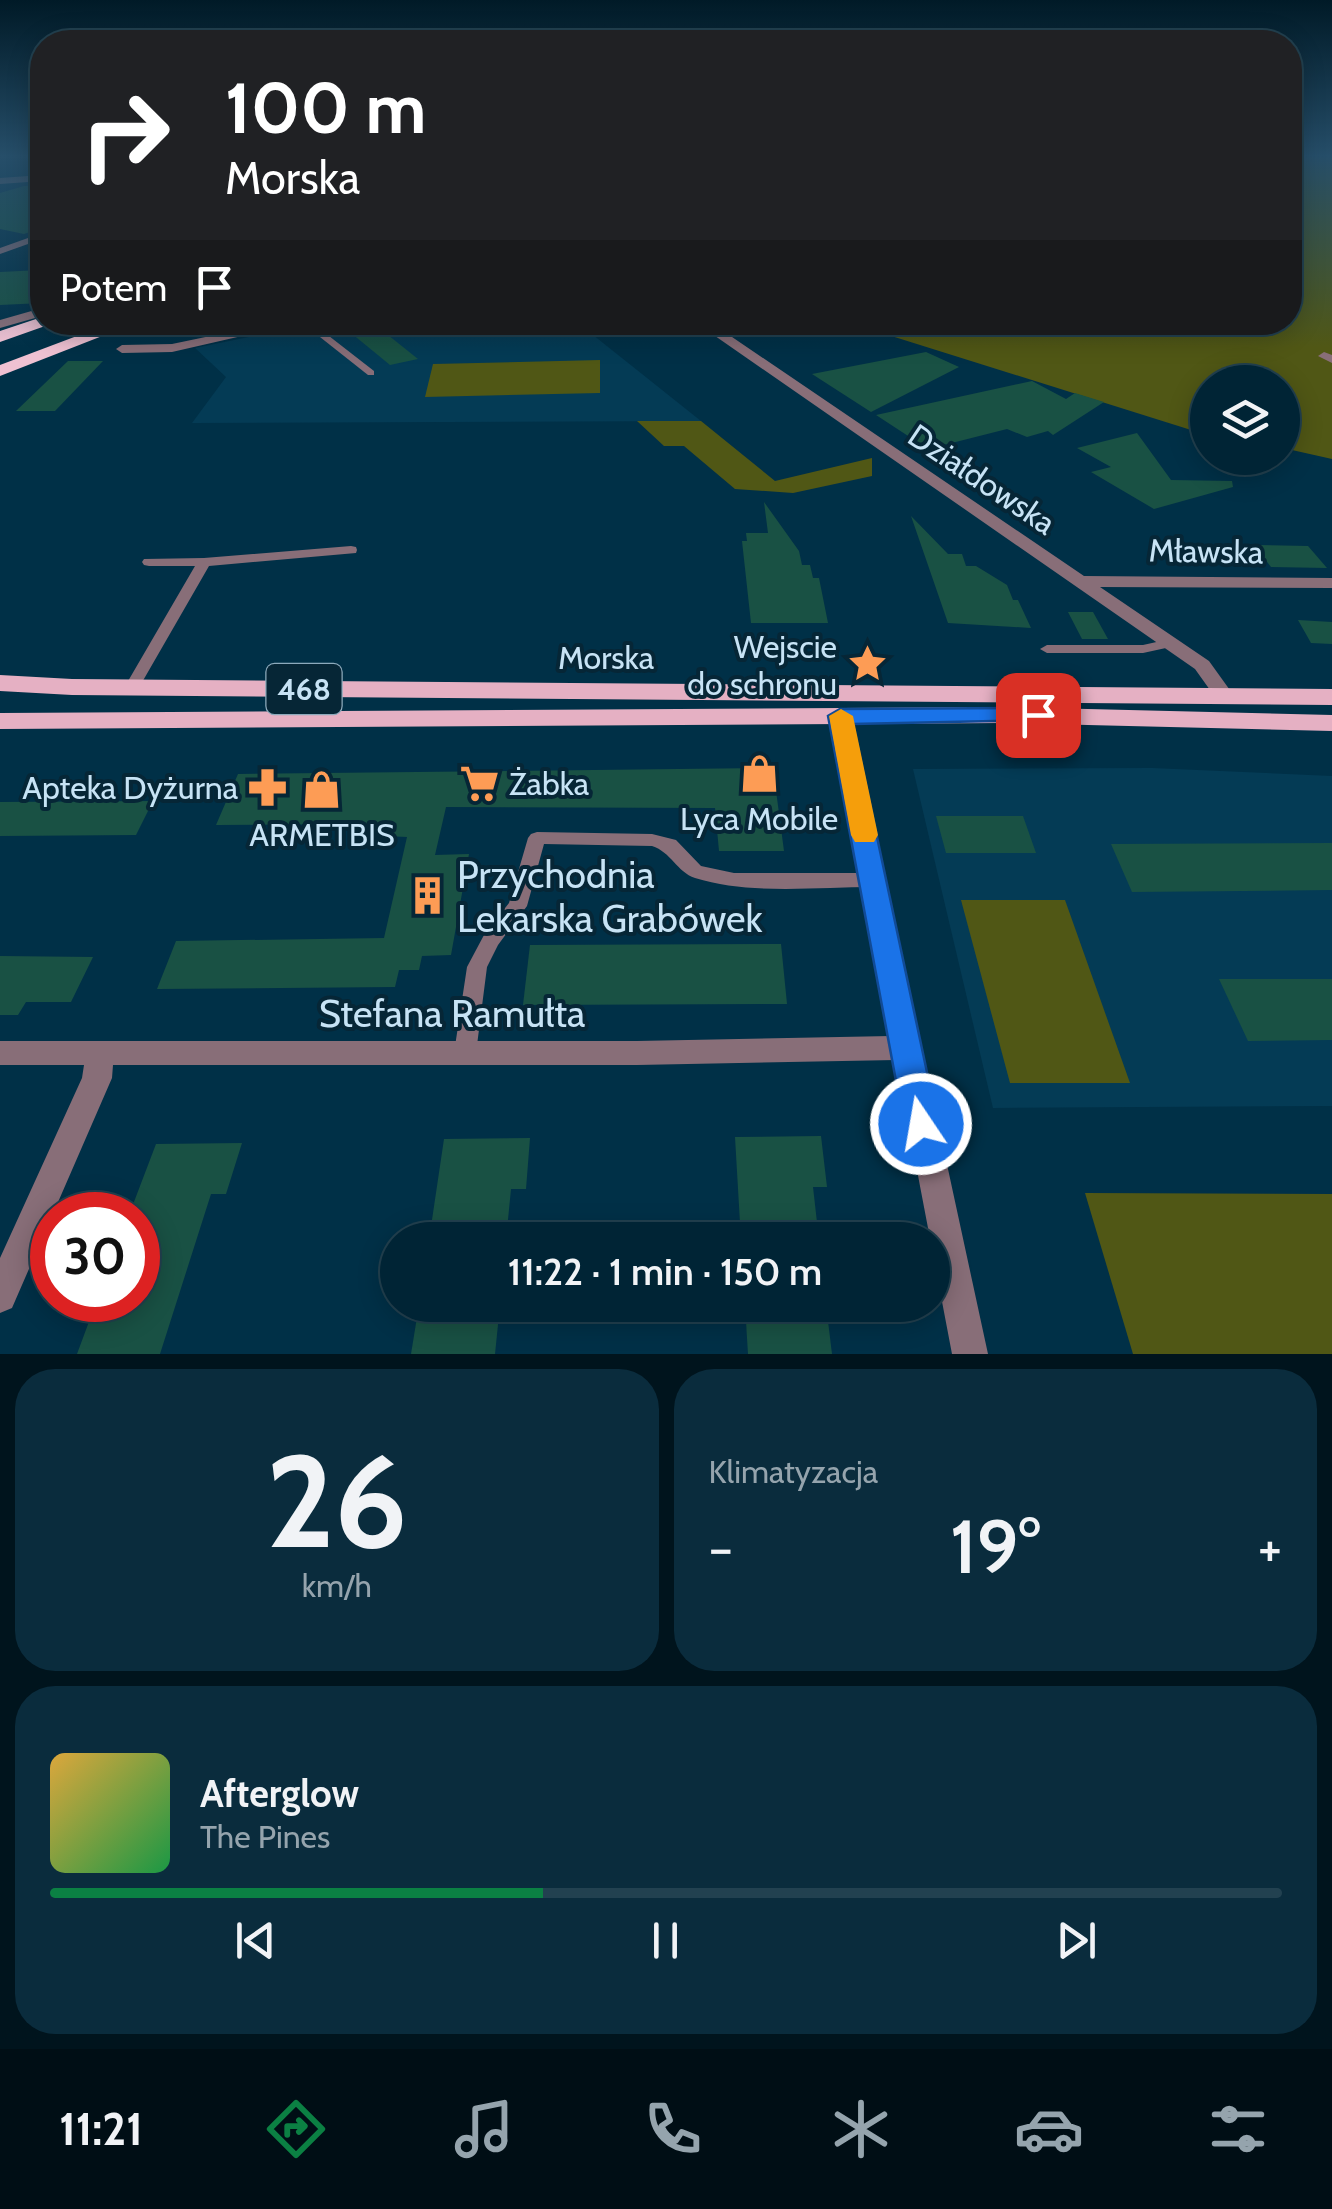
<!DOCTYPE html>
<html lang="pl">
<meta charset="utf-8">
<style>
body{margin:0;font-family:Cabin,sans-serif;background:#0a2c3d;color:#f1f3f6;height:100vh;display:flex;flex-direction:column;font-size:38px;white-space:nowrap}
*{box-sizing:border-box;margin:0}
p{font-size:32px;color:#95a4ad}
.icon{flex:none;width:55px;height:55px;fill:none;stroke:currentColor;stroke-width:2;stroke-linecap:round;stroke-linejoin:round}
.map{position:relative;height:1354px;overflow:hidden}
.panel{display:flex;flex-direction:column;gap:15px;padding:15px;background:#00141d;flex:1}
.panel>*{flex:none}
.banner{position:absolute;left:30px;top:30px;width:1272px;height:305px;border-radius:40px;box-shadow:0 5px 25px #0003,0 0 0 2px #224150;background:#202124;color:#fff;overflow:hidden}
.fabs{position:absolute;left:1190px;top:365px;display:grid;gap:20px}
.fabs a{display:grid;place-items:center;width:110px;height:110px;border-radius:50%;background:#002435;box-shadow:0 5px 25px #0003,0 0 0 2px #224150;font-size:50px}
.speed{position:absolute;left:30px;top:1192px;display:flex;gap:20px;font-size:50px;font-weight:700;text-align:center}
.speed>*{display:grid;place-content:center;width:130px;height:130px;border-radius:50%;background:#002435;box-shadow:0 5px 25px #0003,0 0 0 2px #224150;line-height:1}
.speed .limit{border:15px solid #d22;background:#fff;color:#111}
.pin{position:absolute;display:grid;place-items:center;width:85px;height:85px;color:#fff;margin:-42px;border-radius:20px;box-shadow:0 5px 15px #0006}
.me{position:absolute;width:110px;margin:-55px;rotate:348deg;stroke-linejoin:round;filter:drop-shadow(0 0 8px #0008)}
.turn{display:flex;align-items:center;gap:35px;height:210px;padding:0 30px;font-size:45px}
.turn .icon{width:130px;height:130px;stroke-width:2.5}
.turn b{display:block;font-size:70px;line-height:85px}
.then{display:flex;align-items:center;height:95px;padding:0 30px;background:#0003;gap:20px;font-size:38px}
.big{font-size:75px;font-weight:600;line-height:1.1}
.panel .card{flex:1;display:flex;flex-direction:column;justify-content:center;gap:15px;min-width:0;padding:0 35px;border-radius:40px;background:#0a2c3d}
.panel .dial{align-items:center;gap:0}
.dial b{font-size:130px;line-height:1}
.song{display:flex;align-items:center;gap:30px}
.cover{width:120px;height:120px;border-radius:15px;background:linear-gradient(135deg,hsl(40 70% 55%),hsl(140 70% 35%))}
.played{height:10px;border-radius:5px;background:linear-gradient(90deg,#0b8043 40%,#224150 40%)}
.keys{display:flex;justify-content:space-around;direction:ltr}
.heat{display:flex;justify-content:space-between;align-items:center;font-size:55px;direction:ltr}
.panel .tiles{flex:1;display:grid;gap:15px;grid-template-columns:1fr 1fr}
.card:last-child{grid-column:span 2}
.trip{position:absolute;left:380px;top:1222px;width:570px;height:100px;border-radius:50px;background:#002435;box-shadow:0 5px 25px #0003,0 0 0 2px #224150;font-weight:600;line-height:100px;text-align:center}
.tab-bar{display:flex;height:160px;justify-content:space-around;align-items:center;background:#000e15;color:#95a4ad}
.tab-bar .icon{width:70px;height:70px}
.tab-bar .current{color:#0b8043}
.tab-bar b{font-size:45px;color:#f1f3f6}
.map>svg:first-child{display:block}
.built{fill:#043b55}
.green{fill:#505715}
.building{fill:#195144}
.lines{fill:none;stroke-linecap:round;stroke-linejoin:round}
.service{fill:#886e78;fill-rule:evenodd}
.minor{fill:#886e78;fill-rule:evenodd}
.primary{fill:#e5b0c3;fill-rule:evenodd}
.trunk{fill:#efc1d2;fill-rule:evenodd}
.route{fill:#1a73e8;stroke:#114b97;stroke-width:2.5}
.slow{fill:#f59e0b}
.labels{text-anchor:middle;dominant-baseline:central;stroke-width:8;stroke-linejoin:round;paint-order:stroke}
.shield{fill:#062636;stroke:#8daabc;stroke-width:2.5}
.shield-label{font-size:30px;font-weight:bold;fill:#c7e3f5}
.street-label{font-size:32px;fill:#c7e3f5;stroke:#062636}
.poi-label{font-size:32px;fill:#c7e3f5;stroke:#062636;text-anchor:end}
.near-poi-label{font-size:38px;fill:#c7e3f5;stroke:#062636;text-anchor:start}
.near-street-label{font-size:38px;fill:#c7e3f5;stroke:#062636}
</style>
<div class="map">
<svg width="1332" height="1354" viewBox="0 0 1332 1354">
<rect width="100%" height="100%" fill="#003047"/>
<!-- built -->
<g class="built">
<path d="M 322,322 L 578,323 L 701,421 L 192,423 L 226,377 L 195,348 Z"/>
<path d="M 1152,768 L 1332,776 L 1332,1106 L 993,1108 L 913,769 Z"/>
</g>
<!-- green -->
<g class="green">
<path d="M 1290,157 L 1332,157 L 1332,459 L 1283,448 L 1282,382 L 1208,382 L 1207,435 L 850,323 L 1290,322 Z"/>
<path d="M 600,360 L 600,393 L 425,397 L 433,364 Z"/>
<path d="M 637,421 L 701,421 L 775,481 L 872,458 L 872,476 L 793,493 L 735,489 L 684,446 L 664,446 Z"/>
<path d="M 961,900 L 1065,900 L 1130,1083 L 1010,1083 Z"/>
<path d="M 1085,1193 L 1332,1194 L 1332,1354 L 1133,1354 Z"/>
</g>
<!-- building -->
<g class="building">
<path d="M 24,186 L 42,186 L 42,228 L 24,234 L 0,229 L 0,193 Z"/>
<path d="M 41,270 L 35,277 L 42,277 L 42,303 L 0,305 L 0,272 Z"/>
<path d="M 378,327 L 418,359 L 390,365 L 351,333 Z"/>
<path d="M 926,352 L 959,367 L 871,412 L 812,374 Z"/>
<path d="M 68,361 L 103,361 L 55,411 L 16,411 Z"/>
<path d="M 1032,381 L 1066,399 L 1075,393 L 1104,402 L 1053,435 L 1048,431 L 1027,437 L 1007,429 L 928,449 L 876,415 Z"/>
<path d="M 1137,433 L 1171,480 L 1232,481 L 1233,487 L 1154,509 L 1091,472 L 1111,467 L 1077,448 Z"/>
<path d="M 764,502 L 799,551 L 802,565 L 810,565 L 813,578 L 819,578 L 828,623 L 751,623 L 742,541 L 747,541 L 746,533 L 768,533 Z"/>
<path d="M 911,516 L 948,554 L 962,554 L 966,566 L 976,566 L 1007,585 L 1013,600 L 1018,600 L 1031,628 L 948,623 Z"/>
<path d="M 1254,545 L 1308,546 L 1327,568 L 1271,567 Z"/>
<path d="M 1068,612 L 1093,612 L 1108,639 L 1082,639 Z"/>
<path d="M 1298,620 L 1332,622 L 1332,644 L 1311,643 Z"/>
<path d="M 773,768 L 784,851 L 719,851 L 715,808 L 446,807 L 435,855 L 469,854 L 451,955 L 422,956 L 419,970 L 399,970 L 395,987 L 157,989 L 176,941 L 384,938 L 407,837 L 385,836 L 373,824 L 216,825 L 238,774 Z"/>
<path d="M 153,801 L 136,835 L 0,836 L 0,802 Z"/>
<path d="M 936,816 L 1023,816 L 1036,853 L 946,853 Z"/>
<path d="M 1332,843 L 1332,890 L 1243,891 L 1132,892 L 1111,844 Z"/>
<path d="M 781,944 L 787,1004 L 523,1005 L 530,945 Z"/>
<path d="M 0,956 L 93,957 L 71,1002 L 26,1002 L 18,1015 L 0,1015 Z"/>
<path d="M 1219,979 L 1332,979 L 1332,1040 L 1248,1041 Z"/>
<path d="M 821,1136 L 827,1187 L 813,1187 L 819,1240 L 741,1240 L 735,1137 Z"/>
<path d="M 530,1138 L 526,1189 L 511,1189 L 506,1240 L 429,1240 L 444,1139 Z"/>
<path d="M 242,1143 L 226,1194 L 211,1194 L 160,1354 L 77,1354 L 97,1300 L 138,1300 L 138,1215 L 129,1215 L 156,1144 Z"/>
<path d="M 419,1305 L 500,1305 L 495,1354 L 411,1354 Z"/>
<path d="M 745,1305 L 826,1305 L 832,1354 L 748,1354 Z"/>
</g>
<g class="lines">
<!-- service -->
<g class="service">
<path d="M 301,322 L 311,322 L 374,371 L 374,375 L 368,375 Z"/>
<path d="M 351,546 L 356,547 L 357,550 L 356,553 L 209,566 L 137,691 L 132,693 L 124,688 L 195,566 L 149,566 L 144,565 L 142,562 L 144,559 L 204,558 Z"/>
<path d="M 1170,639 L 1175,640 L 1177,643 L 1175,646 L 1143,653 L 1047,653 L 1040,649 L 1047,645 L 1143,645 Z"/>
<path d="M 537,832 L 652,834 L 676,840 L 701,866 L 734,873 L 873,873 L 880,875 L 882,880 L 880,885 L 873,887 C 816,887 749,895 695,878 C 677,872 671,852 652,846 L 544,844 L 527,906 L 498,945 L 487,967 L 476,1053 L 473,1059 L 465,1062 L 457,1059 L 454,1053 L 467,967 L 484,935 L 509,903 L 528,838 L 531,834 Z"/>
</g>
<!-- minor -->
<g class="minor">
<path d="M 42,175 L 42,181 L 0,184 L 0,178 Z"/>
<path d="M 42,233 L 42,239 L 0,254 L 0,248 Z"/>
<path d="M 42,308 L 42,316 L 0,328 L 0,320 Z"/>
<path d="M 277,322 L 303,322 L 172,352 L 122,353 L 116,349 L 122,345 L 172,344 Z"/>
<path d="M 695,322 L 710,322 L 1084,576 L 1332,578 L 1332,588 L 1100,587 L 1209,661 L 1232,693 L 1222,699 L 1215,697 L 1195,669 Z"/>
<path d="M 1324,352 L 1332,355 L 1332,363 L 1318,356 Z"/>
<path d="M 840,709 L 850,716 L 988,1354 L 952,1354 L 896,1060 L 637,1065 L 113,1065 L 112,1078 L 12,1308 L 0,1313 L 0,1258 L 82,1078 L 84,1065 L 0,1065 L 0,1041 L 637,1041 L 891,1036 L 830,716 Z"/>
</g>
<!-- primary -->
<g class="primary">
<path d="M 0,675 L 72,679 L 1332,689 L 1332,705 L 72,695 L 0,691 Z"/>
<path d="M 1004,707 L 1332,715 L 1332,731 L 1004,723 L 0,729 L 0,713 Z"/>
</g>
<!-- trunk -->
<g class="trunk">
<path d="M 42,317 L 42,322 L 50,322 L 48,325 L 0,342 L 0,331 Z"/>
<path d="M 114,322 L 138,322 L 0,376 L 0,365 Z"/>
</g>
</g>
<!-- sky -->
<linearGradient id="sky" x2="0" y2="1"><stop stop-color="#001a27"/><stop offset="0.45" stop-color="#264e69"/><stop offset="1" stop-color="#264e69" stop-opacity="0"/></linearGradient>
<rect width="1332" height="347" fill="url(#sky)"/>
<!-- route -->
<path class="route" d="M 1038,708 L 1047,710 L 1050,715 L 1047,720 L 853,724 L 938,1124 L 933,1135 L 921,1140 L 909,1135 L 904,1124 L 828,716 L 840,709 Z"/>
<!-- slow -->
<path class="slow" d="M 841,709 L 853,716 L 878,835 L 874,842 L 855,842 L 851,835 L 829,716 Z"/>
<!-- icons -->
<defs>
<symbol id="sight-bare" viewBox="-9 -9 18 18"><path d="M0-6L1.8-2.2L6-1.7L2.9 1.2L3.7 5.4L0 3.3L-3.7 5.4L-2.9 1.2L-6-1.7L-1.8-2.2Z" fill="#fd9c55" stroke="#062636" stroke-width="2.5" paint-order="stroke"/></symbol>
<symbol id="shop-bare" viewBox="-9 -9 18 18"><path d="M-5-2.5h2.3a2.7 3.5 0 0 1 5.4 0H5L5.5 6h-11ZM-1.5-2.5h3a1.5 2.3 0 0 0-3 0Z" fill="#fd9c55" stroke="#062636" stroke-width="2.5" paint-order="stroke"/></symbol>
<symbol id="supermarket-bare" viewBox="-9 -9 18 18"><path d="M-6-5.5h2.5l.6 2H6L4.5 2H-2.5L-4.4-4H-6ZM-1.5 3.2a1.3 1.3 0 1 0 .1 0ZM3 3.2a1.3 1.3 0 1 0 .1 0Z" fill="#fd9c55" stroke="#062636" stroke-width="2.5" paint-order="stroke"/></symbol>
<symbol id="pharmacy-bare" viewBox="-9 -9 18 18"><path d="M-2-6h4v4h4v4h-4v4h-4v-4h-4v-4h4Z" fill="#fd9c55" stroke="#062636" stroke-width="2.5" paint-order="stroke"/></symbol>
<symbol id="building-bare" viewBox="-9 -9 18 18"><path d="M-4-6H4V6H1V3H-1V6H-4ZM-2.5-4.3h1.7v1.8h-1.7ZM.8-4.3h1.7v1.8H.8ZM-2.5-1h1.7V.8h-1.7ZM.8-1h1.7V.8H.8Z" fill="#fd9c55" stroke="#062636" stroke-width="2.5" paint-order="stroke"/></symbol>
</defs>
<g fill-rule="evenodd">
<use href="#sight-bare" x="840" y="636" width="55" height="55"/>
<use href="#shop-bare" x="732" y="746" width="55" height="55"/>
<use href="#supermarket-bare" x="452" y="756" width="55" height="55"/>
<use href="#pharmacy-bare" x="240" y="760" width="55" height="55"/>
<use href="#shop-bare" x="294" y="762" width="55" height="55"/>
<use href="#building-bare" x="400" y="868" width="55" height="55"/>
</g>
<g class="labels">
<!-- shield labels -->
<rect class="shield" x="266.5" y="664" width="75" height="50" rx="8"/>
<g class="shield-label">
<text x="304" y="689">468</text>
</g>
<!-- street labels -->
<g class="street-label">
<text transform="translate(982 479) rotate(34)">Działdowska</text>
<text transform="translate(1206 551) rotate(1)">Mławska</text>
<text x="606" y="657">Morska</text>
</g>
<!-- poi labels -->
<g class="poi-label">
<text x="837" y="646">Wejscie<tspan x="837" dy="37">do schronu</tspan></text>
<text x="509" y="783" text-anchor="start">Żabka</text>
<text x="238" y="787">Apteka Dyżurna</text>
<text x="759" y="818" text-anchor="middle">Lyca Mobile</text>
<text x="322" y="834" text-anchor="middle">ARMETBIS</text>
</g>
<!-- near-poi labels -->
<g class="near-poi-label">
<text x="457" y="874">Przychodnia<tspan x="457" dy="44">Lekarska Grabówek</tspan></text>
</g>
<!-- near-street labels -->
<g class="near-street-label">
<text x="452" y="1013">Stefana Ramułta</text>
</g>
</g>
</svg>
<div class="fabs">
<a><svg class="icon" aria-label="layers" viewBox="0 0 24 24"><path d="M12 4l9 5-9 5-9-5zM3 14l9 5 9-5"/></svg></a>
</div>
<div class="speed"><div class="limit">30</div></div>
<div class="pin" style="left:1038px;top:715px;background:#d93025"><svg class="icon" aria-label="arrive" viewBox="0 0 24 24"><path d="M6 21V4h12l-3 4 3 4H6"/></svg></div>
<svg class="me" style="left:921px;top:1124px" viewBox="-20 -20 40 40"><circle r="17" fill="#1a73e8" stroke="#fff" stroke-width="3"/><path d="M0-11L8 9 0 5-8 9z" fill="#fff"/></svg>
<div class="trip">11:22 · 1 min · 150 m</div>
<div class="banner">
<div class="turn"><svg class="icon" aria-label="right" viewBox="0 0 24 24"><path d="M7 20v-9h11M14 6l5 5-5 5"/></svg><div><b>100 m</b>Morska</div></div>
<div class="then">Potem<svg class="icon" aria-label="arrive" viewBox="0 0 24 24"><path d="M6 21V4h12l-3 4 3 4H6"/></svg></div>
</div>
</div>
<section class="panel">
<div class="tiles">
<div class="card dial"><b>26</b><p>km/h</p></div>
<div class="card"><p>Klimatyzacja</p>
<div class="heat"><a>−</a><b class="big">19°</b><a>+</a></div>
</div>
<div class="card">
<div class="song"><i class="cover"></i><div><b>Afterglow</b><p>The Pines</p></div></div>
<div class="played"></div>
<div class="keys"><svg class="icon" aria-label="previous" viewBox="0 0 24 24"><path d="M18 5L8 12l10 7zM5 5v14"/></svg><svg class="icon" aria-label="pause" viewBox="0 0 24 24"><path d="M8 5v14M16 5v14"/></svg><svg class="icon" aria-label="next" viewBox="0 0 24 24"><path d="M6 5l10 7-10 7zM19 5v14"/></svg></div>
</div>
</div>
</section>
<nav class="tab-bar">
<b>11:21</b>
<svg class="icon current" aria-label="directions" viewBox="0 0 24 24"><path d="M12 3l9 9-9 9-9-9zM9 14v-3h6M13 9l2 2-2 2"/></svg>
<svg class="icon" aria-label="music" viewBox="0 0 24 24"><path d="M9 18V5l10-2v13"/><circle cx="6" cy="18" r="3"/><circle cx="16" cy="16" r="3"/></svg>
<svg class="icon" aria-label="phone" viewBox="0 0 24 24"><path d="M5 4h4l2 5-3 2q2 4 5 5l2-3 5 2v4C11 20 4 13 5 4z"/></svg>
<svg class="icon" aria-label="climate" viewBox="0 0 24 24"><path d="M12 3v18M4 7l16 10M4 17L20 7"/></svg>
<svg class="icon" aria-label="car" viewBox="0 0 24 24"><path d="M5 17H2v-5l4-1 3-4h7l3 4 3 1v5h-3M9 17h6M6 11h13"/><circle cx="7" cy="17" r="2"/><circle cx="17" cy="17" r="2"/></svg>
<svg class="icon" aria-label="filters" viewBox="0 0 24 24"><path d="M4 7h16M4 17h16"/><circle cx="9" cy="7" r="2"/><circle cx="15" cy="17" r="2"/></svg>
</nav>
